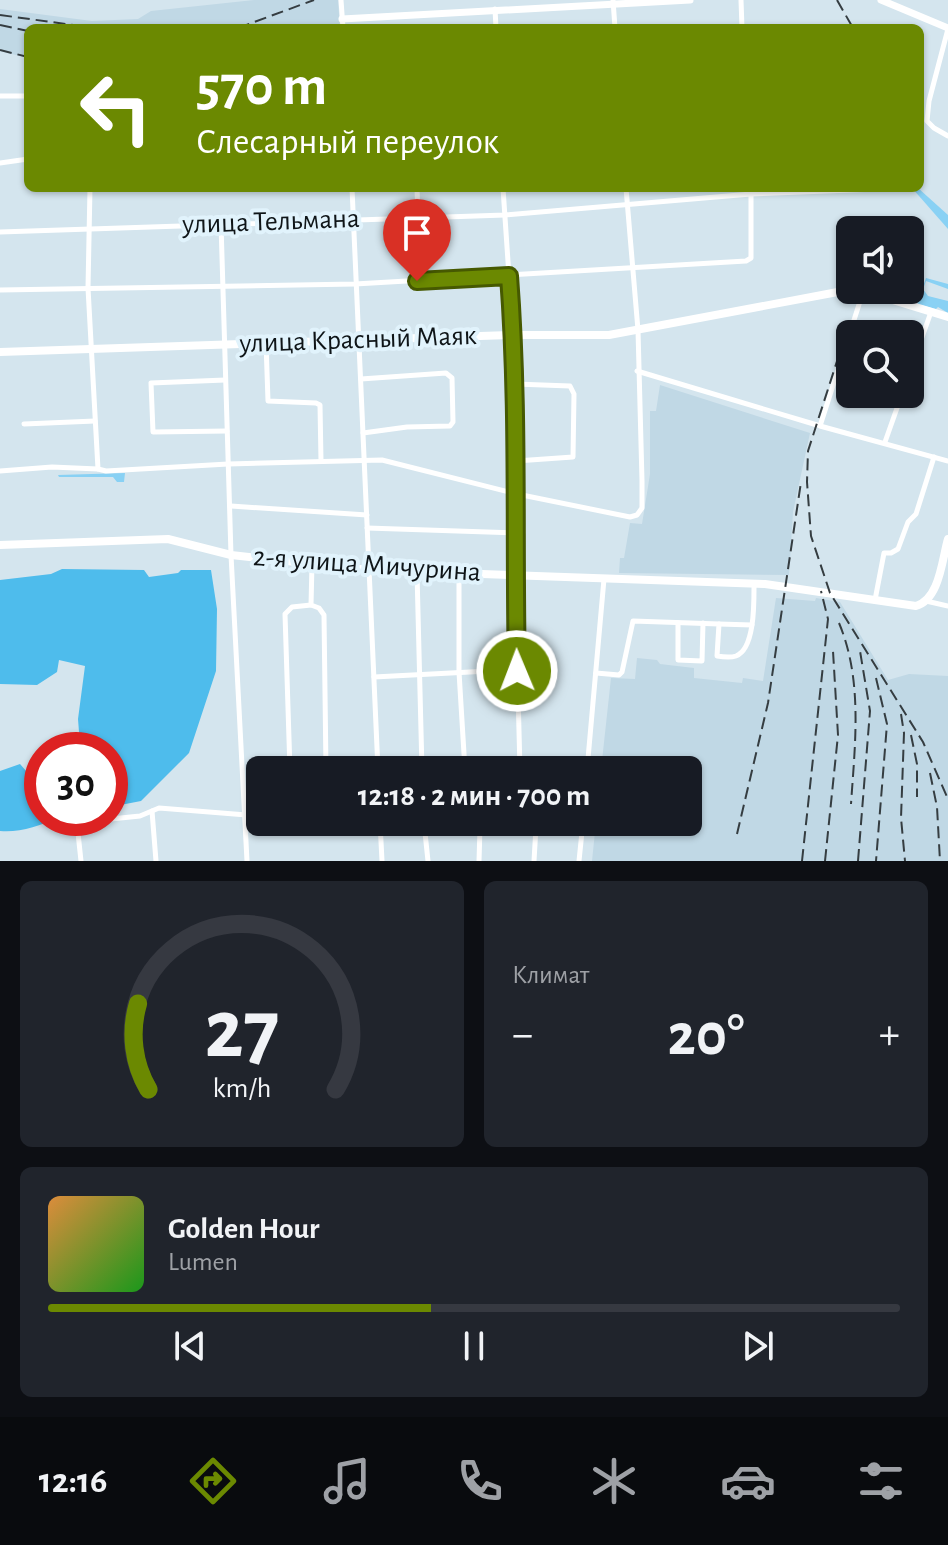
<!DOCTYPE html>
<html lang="ru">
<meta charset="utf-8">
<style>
body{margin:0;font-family:"Alegreya Sans",sans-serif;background:#20242c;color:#f1f3f6;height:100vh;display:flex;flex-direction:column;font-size:30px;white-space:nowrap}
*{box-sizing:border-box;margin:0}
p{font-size:26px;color:#9ea1a6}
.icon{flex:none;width:44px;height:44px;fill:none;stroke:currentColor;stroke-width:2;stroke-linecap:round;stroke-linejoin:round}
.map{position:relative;height:861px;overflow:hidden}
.side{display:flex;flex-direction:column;gap:20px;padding:20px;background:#0d0f14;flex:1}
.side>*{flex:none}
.guide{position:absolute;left:24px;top:24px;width:900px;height:168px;border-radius:12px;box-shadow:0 2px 6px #0004;background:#6b8901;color:#fff;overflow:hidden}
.buttons{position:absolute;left:836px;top:216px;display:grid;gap:16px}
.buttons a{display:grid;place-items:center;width:88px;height:88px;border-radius:12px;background:#171b24;box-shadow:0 2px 6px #0004;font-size:40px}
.speed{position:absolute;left:24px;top:732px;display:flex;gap:16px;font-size:40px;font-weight:700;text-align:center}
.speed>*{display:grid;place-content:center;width:104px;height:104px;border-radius:50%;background:#171b24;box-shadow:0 2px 6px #0004;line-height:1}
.speed .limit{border:12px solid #d22;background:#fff;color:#111}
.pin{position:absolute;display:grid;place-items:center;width:68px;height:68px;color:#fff;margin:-82px -34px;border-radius:50% 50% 50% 0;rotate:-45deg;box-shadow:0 0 8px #0007}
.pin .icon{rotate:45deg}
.me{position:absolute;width:88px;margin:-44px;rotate:359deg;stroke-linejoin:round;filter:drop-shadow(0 0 6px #0008)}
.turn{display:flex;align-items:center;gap:28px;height:168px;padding:0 40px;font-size:36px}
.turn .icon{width:104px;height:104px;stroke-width:2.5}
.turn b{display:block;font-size:56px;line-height:68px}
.big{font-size:60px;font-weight:700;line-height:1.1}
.side .card{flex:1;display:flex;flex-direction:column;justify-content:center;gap:12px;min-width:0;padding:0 28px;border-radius:12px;background:#20242c}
.side .dial{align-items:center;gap:0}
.dial svg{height:208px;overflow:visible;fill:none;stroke:#363941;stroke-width:7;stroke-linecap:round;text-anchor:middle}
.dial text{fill:#f1f3f6;stroke:none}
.song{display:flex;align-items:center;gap:24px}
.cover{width:96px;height:96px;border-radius:12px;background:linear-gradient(135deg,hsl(30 70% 55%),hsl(120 70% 35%))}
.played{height:8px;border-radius:4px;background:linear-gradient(90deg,#6b8901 45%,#363941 45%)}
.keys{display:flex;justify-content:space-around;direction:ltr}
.heat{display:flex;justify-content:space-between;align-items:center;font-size:44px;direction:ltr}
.side .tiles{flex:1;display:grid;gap:20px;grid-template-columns:1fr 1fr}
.card:last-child{grid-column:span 2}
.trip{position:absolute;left:246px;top:756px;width:456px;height:80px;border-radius:12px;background:#171b24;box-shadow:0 2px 6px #0004;font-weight:700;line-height:80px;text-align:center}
.menu{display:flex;height:128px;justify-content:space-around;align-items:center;background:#090b0e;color:#9ea1a6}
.menu .icon{width:56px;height:56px}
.menu .current{color:#6b8901}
.menu b{font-size:36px;color:#f1f3f6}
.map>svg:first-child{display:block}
.built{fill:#c0d8e5}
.green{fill:#89d1f4}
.forest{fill:#4ebcec}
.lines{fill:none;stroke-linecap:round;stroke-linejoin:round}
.street{stroke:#fff;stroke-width:5}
.secondary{stroke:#fff;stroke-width:7}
.primary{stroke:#fff;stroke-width:8}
.rail{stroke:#353d41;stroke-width:2;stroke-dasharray:12 6;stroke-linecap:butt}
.route-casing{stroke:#465901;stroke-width:20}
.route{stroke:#6b8901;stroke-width:14}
.labels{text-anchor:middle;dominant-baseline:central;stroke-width:8;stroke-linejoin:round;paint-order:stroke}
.street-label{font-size:28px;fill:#0f1518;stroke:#e1f3fc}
</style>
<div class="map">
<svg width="948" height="861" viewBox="0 0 948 861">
<rect width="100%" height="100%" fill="#d4e5ee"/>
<!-- built -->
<g class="built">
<path d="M 254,0 L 338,0 L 340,28 L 28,28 L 28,58 L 0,51 L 0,9 L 92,21 L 138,19 L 151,11 Z"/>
<path d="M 660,385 L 810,433 L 793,512 L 789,575 L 619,573 L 620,558 L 624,558 L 630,523 L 642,524 L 650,474 L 650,411 L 656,411 Z"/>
<path d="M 776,598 L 815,601 L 816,598 L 840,602 L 888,680 L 909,674 L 948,676 L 948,861 L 592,861 L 596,822 L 688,822 L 688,770 L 601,770 L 611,678 L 635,679 L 637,658 L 657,660 L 660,664 L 694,668 L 694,678 L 742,683 L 743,678 L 763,681 Z"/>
</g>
<!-- green -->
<g class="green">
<path d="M 912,188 L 918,188 L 948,215 L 948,229 Z"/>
<path d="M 926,278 L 948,284 L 948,289 L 926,281 L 923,289 L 928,296 L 948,301 L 948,313 L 938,307 L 936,309 L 917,304 Z"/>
<path d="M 125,473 L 124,482 L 117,482 L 113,477 L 59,477 L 58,475 Z"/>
</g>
<!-- forest -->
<g class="forest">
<path d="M 62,569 L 144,570 L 149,577 L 178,573 L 181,570 L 211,570 L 217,609 L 216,671 L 189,753 L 141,801 L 110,807 L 110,750 L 76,750 L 80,745 L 78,719 L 85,666 L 59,660 L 57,672 L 37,685 L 0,684 L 0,580 L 51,574 Z"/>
<path d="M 42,762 L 42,818 L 56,818 C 41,826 18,833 0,831 L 0,771 L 20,764 L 27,772 Z"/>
</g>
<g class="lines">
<!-- street -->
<g class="street">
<path d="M 341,0 L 343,28"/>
<path d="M 613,0 L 615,28"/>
<path d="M 741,0 L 742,28"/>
<path d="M 495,9 L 496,28"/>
<path d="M 948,29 L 929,101 L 927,121 L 934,128 L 948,136"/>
<path d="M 0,96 L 28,96"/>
<path d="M 0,163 L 28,159"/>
<path d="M 90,188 L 88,288 L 98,469 L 106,471 L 228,464 L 382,460 L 517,494 L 630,517 L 637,515 L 642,508 L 642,481 L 638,330 L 626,188"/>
<path d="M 352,188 L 378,770"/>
<path d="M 417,188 L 418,218"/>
<path d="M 503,188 L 513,335 L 517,494 L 515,575 L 520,770"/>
<path d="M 221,224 L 231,555 L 247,861"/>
<path d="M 0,232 L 505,215 L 751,194 L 878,189"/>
<path d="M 0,290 L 355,284 L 746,261 L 751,258 L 751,188"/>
<path d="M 863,292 L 820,426 L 948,461"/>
<path d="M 266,343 L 268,401 L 316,403 L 320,405 L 321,461"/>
<path d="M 637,371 L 817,425"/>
<path d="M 910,371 L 931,312"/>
<path d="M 361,379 L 446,373 L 452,378 L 453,422 L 450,426 L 407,427 L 363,433"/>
<path d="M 225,380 L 151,383 L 153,432 L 227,431"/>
<path d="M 515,384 L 570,386 L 574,394 L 573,457 L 516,461"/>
<path d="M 24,424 L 95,421"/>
<path d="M 885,442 L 902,394"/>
<path d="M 0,471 L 52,467 L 98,469"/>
<path d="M 231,506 L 367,515"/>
<path d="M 367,528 L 516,533"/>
<path d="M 312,564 L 311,605 L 319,608 L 324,615 L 326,770"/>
<path d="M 417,573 L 422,770"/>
<path d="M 459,575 L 459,672 L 465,770"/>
<path d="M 875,600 L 884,553 L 891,553 L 898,549 L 908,522 L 916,514 L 934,457"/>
<path d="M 926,601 L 948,606"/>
<path d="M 678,623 L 678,660 L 702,661 L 703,623"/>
<path d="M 719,624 L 752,625"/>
<path d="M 596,673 L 619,675 L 622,672 L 633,621 L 719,624 L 717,656 C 723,657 730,658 736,656 C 755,649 754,602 754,585"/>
<path d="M 374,677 L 489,671"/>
<path d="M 290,770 L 285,614 L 292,607 L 311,605"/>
<path d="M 587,770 L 604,579"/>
<path d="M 152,811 L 156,861"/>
<path d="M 380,822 L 382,861"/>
<path d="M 382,822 L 480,828 L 480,822"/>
<path d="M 541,822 L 545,826 L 582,827"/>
<path d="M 424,823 L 428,861"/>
<path d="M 81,861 L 78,833 L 89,825 L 111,819 L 140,816 L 159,808 L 260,816"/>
<path d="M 479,861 L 480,828"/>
<path d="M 534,861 L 536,827 L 545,826"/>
<path d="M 579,861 L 583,822"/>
</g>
<!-- secondary -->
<g class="secondary">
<path d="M 881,0 L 948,28"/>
<path d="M 342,19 L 690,0"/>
</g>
<!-- primary -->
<g class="primary">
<path d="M 0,352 L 513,335 L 609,335 L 843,291 L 873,294 L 948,317"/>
<path d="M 0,545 L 168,539 L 231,555 L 369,570 L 765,584 L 916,606 C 940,599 942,559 948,539"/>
</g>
<!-- rail -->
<g class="rail">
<path d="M 837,0 L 853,28"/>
<path d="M 0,15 L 95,28"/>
<path d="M 0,25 L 28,31"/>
<path d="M 238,28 L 314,0"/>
<path d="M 0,50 L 28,57"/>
<path d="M 850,321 L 808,451 L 807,482 L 811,536 L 830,593 L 923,742 L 948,799"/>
<path d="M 839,623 C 863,680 855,744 851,804"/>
<path d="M 876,678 L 887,724 L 876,861"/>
<path d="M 901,714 L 904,733 L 901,818 L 905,861"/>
<path d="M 911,735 L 917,764 L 917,797"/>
<path d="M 930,773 L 937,807 L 940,861"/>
<path d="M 737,834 L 768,703 L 801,482"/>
<path d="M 802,861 L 828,619 L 821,591"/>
<path d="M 825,861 L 838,735 L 833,651"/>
<path d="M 858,861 L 870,711 L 860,651"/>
</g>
</g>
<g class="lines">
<defs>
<path id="route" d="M 417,281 L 509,276 C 519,408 514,539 517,671"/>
</defs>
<!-- route casing -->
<use href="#route" class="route-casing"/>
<!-- route -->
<use href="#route" class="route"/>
</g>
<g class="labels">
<!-- street labels -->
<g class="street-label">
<text transform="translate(271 222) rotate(-2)">улица Тельмана</text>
<text transform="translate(358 340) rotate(-2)">улица Красный Маяк</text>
<text transform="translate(367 565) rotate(4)">2-я улица Мичурина</text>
</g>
</g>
</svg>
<div class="buttons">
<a><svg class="icon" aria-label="sound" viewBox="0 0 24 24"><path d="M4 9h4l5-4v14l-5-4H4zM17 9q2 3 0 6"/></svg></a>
<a><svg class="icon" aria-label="search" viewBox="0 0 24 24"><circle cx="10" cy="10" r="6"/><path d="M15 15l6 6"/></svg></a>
</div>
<div class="speed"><div class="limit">30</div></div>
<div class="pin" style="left:417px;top:281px;background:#d93025"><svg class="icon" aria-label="arrive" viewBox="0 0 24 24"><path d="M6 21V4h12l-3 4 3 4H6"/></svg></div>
<svg class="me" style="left:517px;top:671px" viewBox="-20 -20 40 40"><circle r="17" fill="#6b8901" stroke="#fff" stroke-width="3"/><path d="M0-11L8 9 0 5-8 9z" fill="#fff"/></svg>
<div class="trip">12:18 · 2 мин · 700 m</div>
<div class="guide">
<div class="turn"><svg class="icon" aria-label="left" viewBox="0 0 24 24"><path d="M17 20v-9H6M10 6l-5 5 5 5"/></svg><div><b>570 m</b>Слесарный переулок</div></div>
</div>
</div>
<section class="side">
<div class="tiles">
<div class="card dial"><svg viewBox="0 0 100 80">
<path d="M14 69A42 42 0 1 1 86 69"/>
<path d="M14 69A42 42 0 0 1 10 36" stroke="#6b8901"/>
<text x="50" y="56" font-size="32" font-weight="700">27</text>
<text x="50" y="72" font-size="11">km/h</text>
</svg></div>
<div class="card"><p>Климат</p>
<div class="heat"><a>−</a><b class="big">20°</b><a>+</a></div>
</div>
<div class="card">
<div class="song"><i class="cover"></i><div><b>Golden Hour</b><p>Lumen</p></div></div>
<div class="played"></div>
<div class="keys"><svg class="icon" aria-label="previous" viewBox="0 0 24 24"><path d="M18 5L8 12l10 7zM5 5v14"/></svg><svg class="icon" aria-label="pause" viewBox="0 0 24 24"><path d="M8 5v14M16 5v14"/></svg><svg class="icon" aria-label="next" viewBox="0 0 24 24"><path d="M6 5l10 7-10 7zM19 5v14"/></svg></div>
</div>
</div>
</section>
<nav class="menu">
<b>12:16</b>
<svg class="icon current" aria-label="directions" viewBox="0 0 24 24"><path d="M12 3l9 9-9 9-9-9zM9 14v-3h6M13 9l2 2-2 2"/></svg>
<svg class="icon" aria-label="music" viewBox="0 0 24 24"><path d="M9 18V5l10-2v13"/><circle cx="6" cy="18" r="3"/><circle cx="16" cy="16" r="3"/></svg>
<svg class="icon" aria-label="phone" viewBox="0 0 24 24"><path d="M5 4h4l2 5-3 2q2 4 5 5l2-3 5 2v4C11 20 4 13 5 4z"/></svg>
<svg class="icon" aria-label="climate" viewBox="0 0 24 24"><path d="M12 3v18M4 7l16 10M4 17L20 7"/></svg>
<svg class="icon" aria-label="car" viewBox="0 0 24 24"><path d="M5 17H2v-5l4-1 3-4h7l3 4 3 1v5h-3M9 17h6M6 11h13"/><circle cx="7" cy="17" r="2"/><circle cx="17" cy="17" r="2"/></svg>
<svg class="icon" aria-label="filters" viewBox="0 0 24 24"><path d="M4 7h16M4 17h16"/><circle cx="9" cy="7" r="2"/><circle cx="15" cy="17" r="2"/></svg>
</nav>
